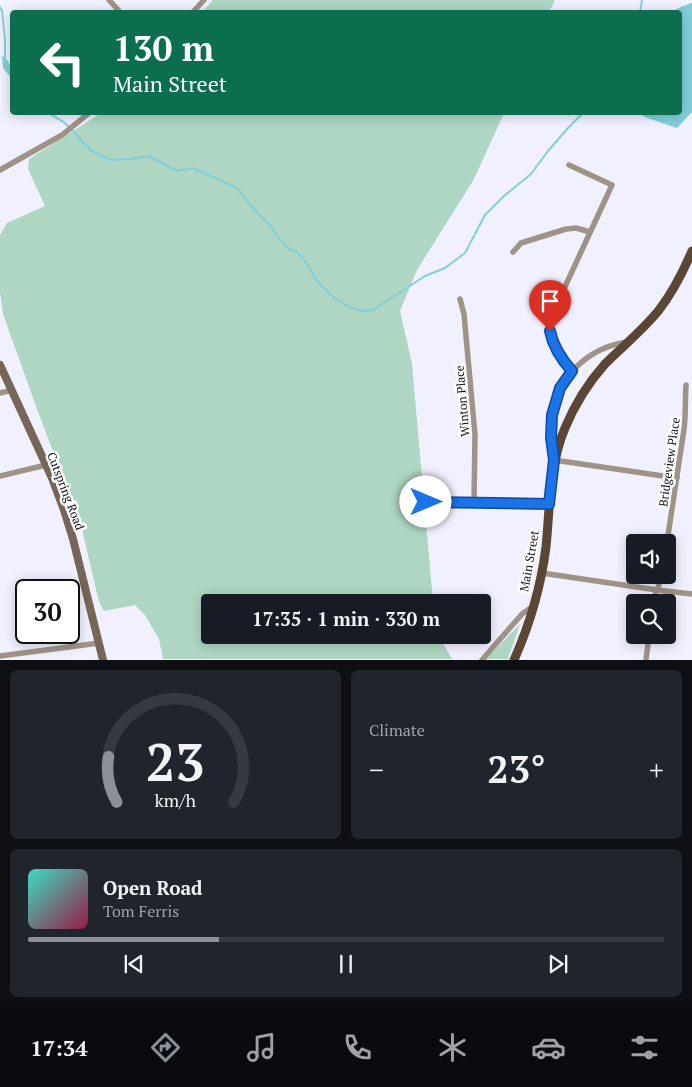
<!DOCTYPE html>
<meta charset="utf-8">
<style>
body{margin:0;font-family:"PT Serif",serif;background:#20242c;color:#f1f3f6;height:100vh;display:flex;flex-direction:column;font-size:19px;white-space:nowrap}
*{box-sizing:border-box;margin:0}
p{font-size:16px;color:#9ea1a6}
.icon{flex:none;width:28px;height:28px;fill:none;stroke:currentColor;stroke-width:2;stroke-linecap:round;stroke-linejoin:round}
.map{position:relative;height:660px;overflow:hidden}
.panel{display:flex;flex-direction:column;gap:10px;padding:10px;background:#0d0f14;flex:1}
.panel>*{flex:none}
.top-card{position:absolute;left:10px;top:10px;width:672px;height:105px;border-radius:5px;box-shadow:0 2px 12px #0003;background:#0b6e4f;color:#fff;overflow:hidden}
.buttons{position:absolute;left:626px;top:534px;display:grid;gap:10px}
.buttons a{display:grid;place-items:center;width:50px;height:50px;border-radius:5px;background:#171b24;box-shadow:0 2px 12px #0003;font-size:25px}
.speed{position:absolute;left:15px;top:579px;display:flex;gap:10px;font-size:25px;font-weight:700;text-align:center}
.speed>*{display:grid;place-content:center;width:65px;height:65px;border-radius:50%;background:#171b24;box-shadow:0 2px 12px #0003;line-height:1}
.speed .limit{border:2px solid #111;border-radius:8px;background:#fff;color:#111}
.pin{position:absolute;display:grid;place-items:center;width:42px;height:42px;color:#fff;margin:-51px -21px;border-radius:50% 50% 50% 0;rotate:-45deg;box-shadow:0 0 5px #0007}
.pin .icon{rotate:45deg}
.me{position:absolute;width:55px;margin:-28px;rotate:90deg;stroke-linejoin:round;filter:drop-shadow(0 0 4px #0008)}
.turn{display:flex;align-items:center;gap:18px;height:105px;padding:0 20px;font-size:22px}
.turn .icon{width:65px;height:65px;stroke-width:2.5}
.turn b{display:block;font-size:35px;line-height:42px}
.big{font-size:38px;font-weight:700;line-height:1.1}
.panel .tile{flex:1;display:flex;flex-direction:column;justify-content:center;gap:8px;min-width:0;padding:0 18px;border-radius:8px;background:#20242c}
.panel .dial{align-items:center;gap:0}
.dial svg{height:130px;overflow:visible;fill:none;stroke:#363941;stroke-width:7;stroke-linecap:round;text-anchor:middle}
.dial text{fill:#f1f3f6;stroke:none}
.song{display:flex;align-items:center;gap:15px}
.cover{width:60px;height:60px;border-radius:8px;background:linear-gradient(135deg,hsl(170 70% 55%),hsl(340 70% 35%))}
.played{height:5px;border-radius:2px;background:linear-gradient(90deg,#8c9099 30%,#363941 30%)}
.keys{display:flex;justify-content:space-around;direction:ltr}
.heat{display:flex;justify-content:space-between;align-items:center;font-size:28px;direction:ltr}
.panel .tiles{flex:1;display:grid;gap:10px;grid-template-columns:1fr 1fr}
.tile:last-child{grid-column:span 2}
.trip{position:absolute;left:201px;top:594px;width:290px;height:50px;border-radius:5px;background:#171b24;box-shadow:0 2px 12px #0003;font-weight:700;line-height:50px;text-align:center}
.menu{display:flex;height:80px;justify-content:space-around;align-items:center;background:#090b0e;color:#9ea1a6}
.menu .icon{width:35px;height:35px}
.menu .active{color:#8c9099}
.menu b{font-size:22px;color:#f1f3f6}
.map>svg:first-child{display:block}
.green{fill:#aed6c2}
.water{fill:#80cfda}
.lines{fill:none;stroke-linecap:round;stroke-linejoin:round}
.stream{stroke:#80cfda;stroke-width:2}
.street{stroke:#9f9388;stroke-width:5.5}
.secondary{stroke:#776657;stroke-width:8}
.primary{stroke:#5b4635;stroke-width:9}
.route-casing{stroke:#114b97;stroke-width:12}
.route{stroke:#1a73e8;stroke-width:9}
.labels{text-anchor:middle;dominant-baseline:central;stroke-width:5;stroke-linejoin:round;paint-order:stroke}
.street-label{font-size:12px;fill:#110f1b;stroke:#fff}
</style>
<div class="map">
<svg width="692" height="660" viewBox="0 0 692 660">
<rect width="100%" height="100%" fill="#f1f0fe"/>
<!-- green -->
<g class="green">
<path d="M 213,0 L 555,0 L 549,12 L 202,12 Z"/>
<path d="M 101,113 L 504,113 L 474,179 L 417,270 L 400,311 L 412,364 L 433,602 L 210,602 L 210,635 L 438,635 L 452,659 L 163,659 L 159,639 L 145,615 L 135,605 L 104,611 L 99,602 L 81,525 L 37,409 L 3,314 L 0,292 L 0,235 L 7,223 L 45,206 L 28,169 L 29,159 L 95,117 Z"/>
<path d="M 520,624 L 508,659 L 486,659 Z"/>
</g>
<!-- water -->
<g class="water">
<path d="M 691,3 L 692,3 L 692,112 L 677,128 L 647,118 L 638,113 L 680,112 L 680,12 L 674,12 L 678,8 Z"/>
<path d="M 2,56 C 10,60 13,71 12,79 L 3,68 Z"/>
</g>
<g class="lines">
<!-- stream -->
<g class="stream">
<path d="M 0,7 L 2,11 L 5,40 L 5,59"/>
<path d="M 640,12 L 642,0"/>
<path d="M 47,112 L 65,123 L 92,151 L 110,160 L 131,159 L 148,156 L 177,171 L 193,168 L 237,188 L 247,201 L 261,217 L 270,225 L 279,238 L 289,249 L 297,252 L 303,258 L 317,281 L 332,296 L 349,307 L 362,311 L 373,310 L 425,276 L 445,268 L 465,253 L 485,215 L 504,196 L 531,174 L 548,151 L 568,128 L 584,112"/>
</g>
<!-- street -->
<g class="street">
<path d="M 109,0 L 120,12"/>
<path d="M 193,12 L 204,0"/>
<path d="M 569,165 L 612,185 L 551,317 C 548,339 557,355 572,371"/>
<path d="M 0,170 L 62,135 L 90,112"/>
<path d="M 513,252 L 521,243 L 566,229 L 576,228 L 590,232"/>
<path d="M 460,299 L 464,314 L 475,435 L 474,502"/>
<path d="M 626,342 C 584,349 553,382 551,425 C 550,437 552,449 554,460 L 677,478"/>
<path d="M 0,393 L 12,390"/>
<path d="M 0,476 L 46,465"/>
<path d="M 426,502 L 549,504"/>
<path d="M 667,542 L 684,429 C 686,414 685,400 686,385"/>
<path d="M 542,573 L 657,590 L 692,594"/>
<path d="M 653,602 C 655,593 660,584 662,575"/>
<path d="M 0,656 L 99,643"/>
<path d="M 482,660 L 522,614 L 532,607"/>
<path d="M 646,660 L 649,635"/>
</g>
<!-- secondary -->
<path class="secondary" d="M 0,365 L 52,478 L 64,510 L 73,539 L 103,660"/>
<!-- primary -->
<path class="primary" d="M 514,660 C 530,624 541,586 546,547 C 550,507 549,466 565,428 C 575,404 588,383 605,364 C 623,346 643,330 659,310 C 673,292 683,272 692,251"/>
</g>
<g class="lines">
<defs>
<path id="route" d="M 426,502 L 549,504 L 554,460 L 551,438 L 552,415 L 560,388 L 572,371 C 562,360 553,346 550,331"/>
</defs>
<!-- route casing -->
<use href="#route" class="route-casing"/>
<!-- route -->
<use href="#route" class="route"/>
</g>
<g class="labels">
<!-- street labels -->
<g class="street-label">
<text transform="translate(462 401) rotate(-95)">Winton Place</text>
<text transform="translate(669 462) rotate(-82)">Bridgeview Place</text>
<text transform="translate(66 491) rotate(69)">Cutspring Road</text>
<text transform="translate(529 561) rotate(-80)">Main Street</text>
</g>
</g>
</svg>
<div class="buttons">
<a><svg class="icon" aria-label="sound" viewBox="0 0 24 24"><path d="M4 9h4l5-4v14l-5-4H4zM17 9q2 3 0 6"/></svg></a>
<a><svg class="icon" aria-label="search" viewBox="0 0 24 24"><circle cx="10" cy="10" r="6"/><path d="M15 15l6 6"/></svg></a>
</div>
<div class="speed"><div class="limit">30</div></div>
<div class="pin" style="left:550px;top:331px;background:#d93025"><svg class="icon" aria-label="arrive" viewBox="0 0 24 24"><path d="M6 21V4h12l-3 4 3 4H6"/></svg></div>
<svg class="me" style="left:426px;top:502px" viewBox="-20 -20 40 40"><circle r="19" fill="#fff"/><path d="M0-13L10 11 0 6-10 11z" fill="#1a73e8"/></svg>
<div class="trip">17:35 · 1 min · 330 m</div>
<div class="top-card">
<div class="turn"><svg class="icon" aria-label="left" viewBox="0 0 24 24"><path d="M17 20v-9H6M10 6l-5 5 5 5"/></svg><div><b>130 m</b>Main Street</div></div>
</div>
</div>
<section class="panel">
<div class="tiles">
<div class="tile dial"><svg viewBox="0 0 100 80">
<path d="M14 69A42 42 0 1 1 86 69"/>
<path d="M14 69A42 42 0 0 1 9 41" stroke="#8c9099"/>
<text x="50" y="56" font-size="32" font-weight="700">23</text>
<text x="50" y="72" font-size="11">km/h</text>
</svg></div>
<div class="tile"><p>Climate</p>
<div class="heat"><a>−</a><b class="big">23°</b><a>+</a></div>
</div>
<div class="tile">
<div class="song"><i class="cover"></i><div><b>Open Road</b><p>Tom Ferris</p></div></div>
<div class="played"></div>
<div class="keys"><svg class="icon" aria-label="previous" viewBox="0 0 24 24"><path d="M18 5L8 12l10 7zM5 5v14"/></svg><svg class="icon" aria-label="pause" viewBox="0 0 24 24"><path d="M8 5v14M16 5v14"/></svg><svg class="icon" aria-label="next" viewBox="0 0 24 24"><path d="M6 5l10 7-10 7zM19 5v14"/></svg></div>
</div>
</div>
</section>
<nav class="menu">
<b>17:34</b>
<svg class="icon active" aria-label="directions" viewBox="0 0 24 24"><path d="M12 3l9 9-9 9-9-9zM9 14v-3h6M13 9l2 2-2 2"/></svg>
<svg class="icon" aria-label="music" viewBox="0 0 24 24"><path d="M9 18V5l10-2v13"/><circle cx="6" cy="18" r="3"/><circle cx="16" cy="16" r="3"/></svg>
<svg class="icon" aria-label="phone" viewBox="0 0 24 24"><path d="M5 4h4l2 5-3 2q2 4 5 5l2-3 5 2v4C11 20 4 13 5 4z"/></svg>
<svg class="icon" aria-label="climate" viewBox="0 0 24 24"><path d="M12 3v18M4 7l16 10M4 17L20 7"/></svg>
<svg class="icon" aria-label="car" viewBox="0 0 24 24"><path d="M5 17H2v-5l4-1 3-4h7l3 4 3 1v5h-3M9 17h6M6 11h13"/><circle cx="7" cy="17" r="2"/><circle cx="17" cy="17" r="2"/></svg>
<svg class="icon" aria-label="filters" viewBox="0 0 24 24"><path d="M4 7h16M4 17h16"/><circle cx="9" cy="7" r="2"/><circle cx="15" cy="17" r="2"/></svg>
</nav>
